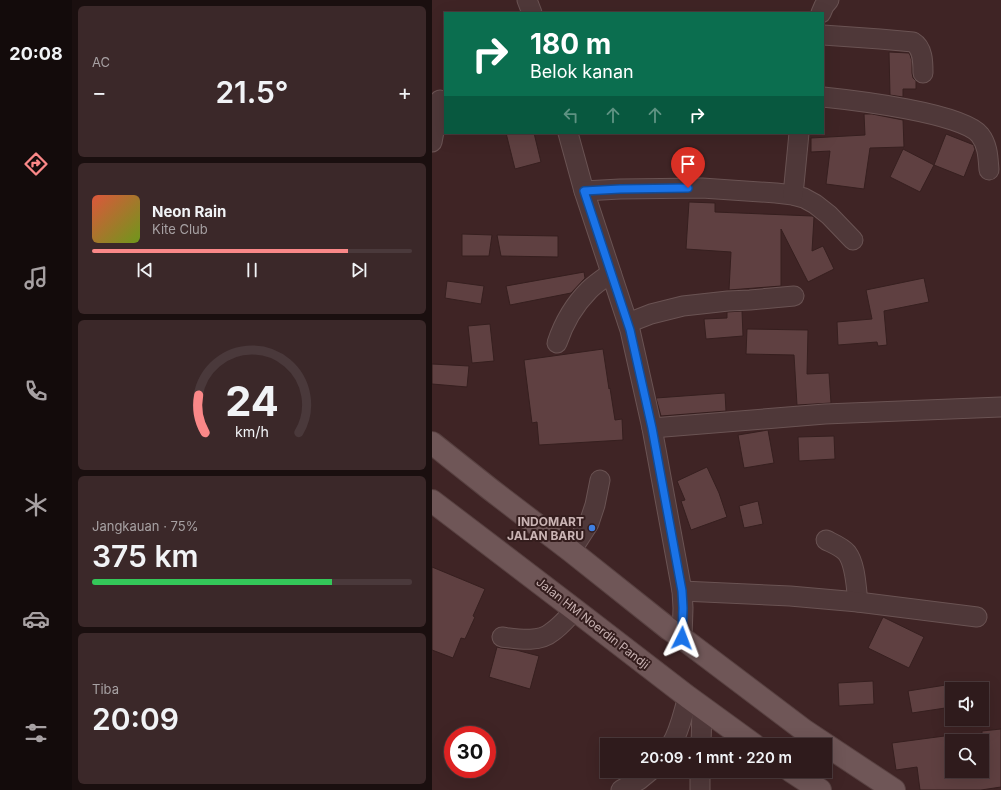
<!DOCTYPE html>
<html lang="id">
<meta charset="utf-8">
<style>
body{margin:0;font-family:Inter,sans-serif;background:#3b2829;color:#f1f3f6;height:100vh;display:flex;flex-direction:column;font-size:15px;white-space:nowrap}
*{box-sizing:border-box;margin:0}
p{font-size:13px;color:#a7a1a3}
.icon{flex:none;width:22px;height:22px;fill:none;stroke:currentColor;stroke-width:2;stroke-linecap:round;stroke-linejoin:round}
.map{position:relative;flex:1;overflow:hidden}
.panel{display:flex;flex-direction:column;gap:6px;padding:6px;background:#1a0f0f;width:360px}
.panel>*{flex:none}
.top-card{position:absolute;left:12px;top:12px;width:380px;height:122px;border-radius:0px;box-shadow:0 4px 16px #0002,0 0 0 1px #4a393b;background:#0b6e4f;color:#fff;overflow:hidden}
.controls{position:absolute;left:513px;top:682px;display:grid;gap:8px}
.controls a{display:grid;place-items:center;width:44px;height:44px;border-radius:0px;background:#2f1b1c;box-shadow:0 4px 16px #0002,0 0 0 1px #4a393b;font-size:20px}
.speed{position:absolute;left:12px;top:726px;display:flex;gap:8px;font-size:20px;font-weight:700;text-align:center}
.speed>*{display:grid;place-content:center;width:52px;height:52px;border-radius:50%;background:#2f1b1c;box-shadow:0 4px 16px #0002,0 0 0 1px #4a393b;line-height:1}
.speed .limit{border:6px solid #d22;background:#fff;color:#111}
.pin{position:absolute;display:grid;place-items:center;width:34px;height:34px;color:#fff;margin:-41px -17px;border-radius:50% 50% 50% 0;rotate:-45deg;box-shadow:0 0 4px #0007}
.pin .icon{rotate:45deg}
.me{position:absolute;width:44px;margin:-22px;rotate:3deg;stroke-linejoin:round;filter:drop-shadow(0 0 3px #0008)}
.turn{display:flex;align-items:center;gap:14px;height:84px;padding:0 20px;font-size:18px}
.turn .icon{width:52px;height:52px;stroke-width:2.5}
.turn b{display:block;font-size:28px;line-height:34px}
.lanes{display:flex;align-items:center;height:38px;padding:0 20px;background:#0003;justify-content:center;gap:20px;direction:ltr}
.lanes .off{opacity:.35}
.big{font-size:30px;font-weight:600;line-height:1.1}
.panel .tile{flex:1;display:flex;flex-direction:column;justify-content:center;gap:6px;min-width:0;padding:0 14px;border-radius:6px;background:#3b2829}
.panel .dial{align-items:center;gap:0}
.dial svg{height:104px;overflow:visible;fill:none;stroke:#4a393b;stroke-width:7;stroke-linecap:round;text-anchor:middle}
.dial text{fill:#f1f3f6;stroke:none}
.song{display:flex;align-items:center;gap:12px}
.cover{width:48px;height:48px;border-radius:6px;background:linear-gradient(135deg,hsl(10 70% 55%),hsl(80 70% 35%))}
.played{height:4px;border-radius:2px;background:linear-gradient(90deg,#fa8888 80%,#4a393b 80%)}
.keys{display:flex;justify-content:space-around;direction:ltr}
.heat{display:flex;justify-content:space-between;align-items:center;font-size:22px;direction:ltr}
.charge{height:6px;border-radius:3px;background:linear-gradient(90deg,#34c759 75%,#4a393b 0)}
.trip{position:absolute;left:168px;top:738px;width:232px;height:40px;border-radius:0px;background:#2f1b1c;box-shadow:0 4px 16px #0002,0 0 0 1px #4a393b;font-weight:600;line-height:40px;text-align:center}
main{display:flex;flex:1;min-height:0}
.tabs{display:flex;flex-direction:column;width:72px;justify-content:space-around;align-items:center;background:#130b0b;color:#a7a1a3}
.tabs .icon{width:28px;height:28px}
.tabs .on{color:#fa8888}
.tabs b{font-size:18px;color:#f1f3f6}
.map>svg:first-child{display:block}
.building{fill:#5f4041;stroke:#361f1f}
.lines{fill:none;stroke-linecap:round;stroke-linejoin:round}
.minor-casing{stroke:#6a5353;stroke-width:21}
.major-casing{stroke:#584141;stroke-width:24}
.minor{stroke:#4f3839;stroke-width:19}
.major{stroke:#6f5657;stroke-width:22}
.route-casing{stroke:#114b97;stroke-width:10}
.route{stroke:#1a73e8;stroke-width:7}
.shop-dot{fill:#3f7fe0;stroke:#341d1d;stroke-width:1.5}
.labels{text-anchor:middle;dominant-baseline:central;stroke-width:4;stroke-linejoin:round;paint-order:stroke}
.poi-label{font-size:12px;font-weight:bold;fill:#cab4b4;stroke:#341d1d;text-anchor:end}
.street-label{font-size:12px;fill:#cab4b4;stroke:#341d1d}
</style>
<main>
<nav class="tabs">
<b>20:08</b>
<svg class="icon on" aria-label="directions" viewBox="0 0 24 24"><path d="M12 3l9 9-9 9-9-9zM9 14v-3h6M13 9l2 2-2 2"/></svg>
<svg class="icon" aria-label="music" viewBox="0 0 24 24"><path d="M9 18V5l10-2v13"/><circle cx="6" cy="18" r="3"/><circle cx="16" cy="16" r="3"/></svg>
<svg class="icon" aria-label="phone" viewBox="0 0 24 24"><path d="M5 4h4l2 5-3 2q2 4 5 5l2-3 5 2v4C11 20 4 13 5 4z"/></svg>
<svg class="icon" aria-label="climate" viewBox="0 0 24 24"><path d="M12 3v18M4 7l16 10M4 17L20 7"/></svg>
<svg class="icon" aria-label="car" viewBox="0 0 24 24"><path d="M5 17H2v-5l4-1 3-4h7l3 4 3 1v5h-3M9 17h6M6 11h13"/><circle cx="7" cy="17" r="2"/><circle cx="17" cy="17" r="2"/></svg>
<svg class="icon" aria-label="filters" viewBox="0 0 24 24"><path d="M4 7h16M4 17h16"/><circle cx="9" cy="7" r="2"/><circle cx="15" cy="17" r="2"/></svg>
</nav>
<section class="panel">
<div class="tile"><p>AC</p>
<div class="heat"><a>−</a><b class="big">21.5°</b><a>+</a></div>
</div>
<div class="tile">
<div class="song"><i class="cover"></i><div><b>Neon Rain</b><p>Kite Club</p></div></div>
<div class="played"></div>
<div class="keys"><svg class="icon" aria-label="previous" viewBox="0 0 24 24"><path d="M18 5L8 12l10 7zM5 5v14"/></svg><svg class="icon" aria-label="pause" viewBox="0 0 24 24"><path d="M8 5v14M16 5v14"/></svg><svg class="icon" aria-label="next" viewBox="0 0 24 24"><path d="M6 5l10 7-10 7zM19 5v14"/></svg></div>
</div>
<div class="tile dial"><svg viewBox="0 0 100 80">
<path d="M14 69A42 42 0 1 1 86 69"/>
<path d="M14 69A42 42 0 0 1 9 40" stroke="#fa8888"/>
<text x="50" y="56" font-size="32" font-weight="700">24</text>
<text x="50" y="72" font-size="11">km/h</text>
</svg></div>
<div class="tile"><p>Jangkauan · 75%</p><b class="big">375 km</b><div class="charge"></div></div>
<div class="tile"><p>Tiba</p><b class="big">20:09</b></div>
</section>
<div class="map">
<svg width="569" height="790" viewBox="0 0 569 790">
<rect width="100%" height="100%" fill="#3f2425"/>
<!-- building -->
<g class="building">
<path d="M 457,52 L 477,53 L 478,55 L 480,61 L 480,73 L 481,78 L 484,81 L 484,89 L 471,89 L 471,97 L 458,95 Z"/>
<path d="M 432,114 L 440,114 L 471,120 L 472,147 L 438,148 L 432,189 L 394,184 L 398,151 L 379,152 L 379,138 L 433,135 Z"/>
<path d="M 74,133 L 102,133 L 109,162 L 83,169 Z"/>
<path d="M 514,134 L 542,145 L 542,147 L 543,149 L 532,177 L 502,165 Z"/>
<path d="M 471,149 L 502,165 L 488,192 L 458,177 Z"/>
<path d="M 257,202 L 283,203 L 283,212 L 380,216 L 382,217 L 380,251 L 391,246 L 402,269 L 376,282 L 349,229 L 349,286 L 297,290 L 299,252 L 254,249 Z"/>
<path d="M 30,234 L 60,235 L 57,256 L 30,256 Z"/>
<path d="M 65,235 L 126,236 L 126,257 L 69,256 Z"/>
<path d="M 152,272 L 153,278 L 139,293 L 78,305 L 74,286 Z"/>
<path d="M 492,278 L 497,302 L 452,311 L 455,345 L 446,346 L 445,342 L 406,345 L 405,322 L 440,319 L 434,290 Z"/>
<path d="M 15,281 L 52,286 L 49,304 L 13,298 Z"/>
<path d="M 310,311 L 311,336 L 274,339 L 272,319 L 295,318 L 295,312 Z"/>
<path d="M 58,324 L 62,361 L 40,363 L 36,326 Z"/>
<path d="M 315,329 L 376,330 L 375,374 L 397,373 L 399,403 L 365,405 L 362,355 L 314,354 Z"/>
<path d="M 171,349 L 177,389 L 178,388 L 183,420 L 190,419 L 191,440 L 107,445 L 105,422 L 100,423 L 92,360 Z"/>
<path d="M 0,364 L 37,366 L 35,387 L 0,384 Z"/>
<path d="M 293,393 L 294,411 L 229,416 L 224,398 Z"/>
<path d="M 336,430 L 342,463 L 312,468 L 306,435 Z"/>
<path d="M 402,436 L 403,459 L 367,461 L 366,437 Z"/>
<path d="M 275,467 L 287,493 L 295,517 L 259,530 L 249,501 L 253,500 L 245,481 Z"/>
<path d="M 326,501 L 331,524 L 312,528 L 307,506 Z"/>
<path d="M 0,567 L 53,589 L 41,616 L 43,617 L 33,639 L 29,638 L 21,658 L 0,650 Z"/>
<path d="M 451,617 L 492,637 L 477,668 L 436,648 Z"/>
<path d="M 65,647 L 69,648 L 84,650 L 107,656 L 98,689 L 57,677 Z"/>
<path d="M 441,681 L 442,704 L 407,706 L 406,683 Z"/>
<path d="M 520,684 L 520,707 L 480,713 L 476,691 Z"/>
<path d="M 569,729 L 569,787 L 549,790 L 488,790 L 485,767 L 464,770 L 460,743 L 520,735 L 520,771 L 550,771 L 550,731 Z"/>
</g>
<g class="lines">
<defs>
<g id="minor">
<path d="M 95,0 L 100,13"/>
<path d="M 389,13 L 392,6 L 397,0"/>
<path d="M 391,35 L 448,39 L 481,42 C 491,48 491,62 491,73"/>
<path d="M 391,97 C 420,100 532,113 548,135 C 556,145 556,158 557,170"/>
<path d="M 136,133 L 152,191 L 198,330 L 220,428 L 250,591 L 251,608 L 250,638"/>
<path d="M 0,142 L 8,100"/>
<path d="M 152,191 L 188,189 L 270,188 L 344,193 L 361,195 L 372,198 L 383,204 L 397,215 L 421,240"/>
<path d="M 361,195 L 367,133"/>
<path d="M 196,323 L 219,314 L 251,306 L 296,301 L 318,300 L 362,296"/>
<path d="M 125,343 C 132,322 142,305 157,290 C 163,284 172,278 179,273"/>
<path d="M 220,428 L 393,414 L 569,407"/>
<path d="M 394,540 C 402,544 410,547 415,553 C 424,565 424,588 426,602"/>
<path d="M 139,551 L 157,523 L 163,505 L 168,480"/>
<path d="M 250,591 L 358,596 L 426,602 L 545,617"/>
<path d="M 70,637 C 86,639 107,643 120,632 C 129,626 136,617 143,610"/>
<path d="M 239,745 C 248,731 251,713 256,697"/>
<path d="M 269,745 L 270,708"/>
<path d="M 189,790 L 207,780 L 218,771"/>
<path d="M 268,790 L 268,771"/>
</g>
<g id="major">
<path d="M 0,443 L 58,489 L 139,551 L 237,629 L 250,638 L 373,731 L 462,790"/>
<path d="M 0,501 L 143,610 L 256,697 L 322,745"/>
<path d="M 359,771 L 388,790"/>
</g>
</defs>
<!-- minor casing -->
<use href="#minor" class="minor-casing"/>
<!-- major casing -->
<use href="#major" class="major-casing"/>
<!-- minor -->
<use href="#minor" class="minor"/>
<!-- major -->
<use href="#major" class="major"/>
</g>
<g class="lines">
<defs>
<path id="route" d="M 250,638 L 251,608 L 250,591 L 220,428 L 198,330 L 152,191 L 188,189 L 256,188"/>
</defs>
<!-- route casing -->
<use href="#route" class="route-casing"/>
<!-- route -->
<use href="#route" class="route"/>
</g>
<!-- markers -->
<circle class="shop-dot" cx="160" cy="528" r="4"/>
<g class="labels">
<!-- poi labels -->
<g class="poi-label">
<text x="152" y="521">INDOMART<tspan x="152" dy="14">JALAN BARU</tspan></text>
</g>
<!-- street labels -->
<g class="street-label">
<text transform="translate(161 623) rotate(38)">Jalan HM Noerdin Pandji</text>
</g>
</g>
</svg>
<div class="controls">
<a><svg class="icon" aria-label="sound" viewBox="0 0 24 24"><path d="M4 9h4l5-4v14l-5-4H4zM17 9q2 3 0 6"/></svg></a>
<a><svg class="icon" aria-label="search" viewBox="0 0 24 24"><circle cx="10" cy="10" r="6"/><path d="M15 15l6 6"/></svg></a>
</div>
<div class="speed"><div class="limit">30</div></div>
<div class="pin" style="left:256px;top:188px;background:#d93025"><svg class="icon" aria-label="arrive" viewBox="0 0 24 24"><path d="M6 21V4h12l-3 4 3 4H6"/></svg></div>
<svg class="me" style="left:250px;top:638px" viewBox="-20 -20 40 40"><path d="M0-17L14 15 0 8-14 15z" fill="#1a73e8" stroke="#fff" stroke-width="4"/></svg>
<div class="trip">20:09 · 1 mnt · 220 m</div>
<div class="top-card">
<div class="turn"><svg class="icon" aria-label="right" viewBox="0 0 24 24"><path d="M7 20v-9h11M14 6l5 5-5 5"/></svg><div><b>180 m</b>Belok kanan</div></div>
<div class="lanes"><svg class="icon off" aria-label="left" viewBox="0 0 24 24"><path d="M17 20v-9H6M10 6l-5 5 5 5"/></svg><svg class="icon off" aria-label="ahead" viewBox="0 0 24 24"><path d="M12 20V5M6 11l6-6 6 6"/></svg><svg class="icon off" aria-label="ahead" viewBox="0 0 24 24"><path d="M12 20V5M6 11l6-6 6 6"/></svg><svg class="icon" aria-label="right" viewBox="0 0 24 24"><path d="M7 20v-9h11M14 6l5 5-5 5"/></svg></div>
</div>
</div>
</main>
